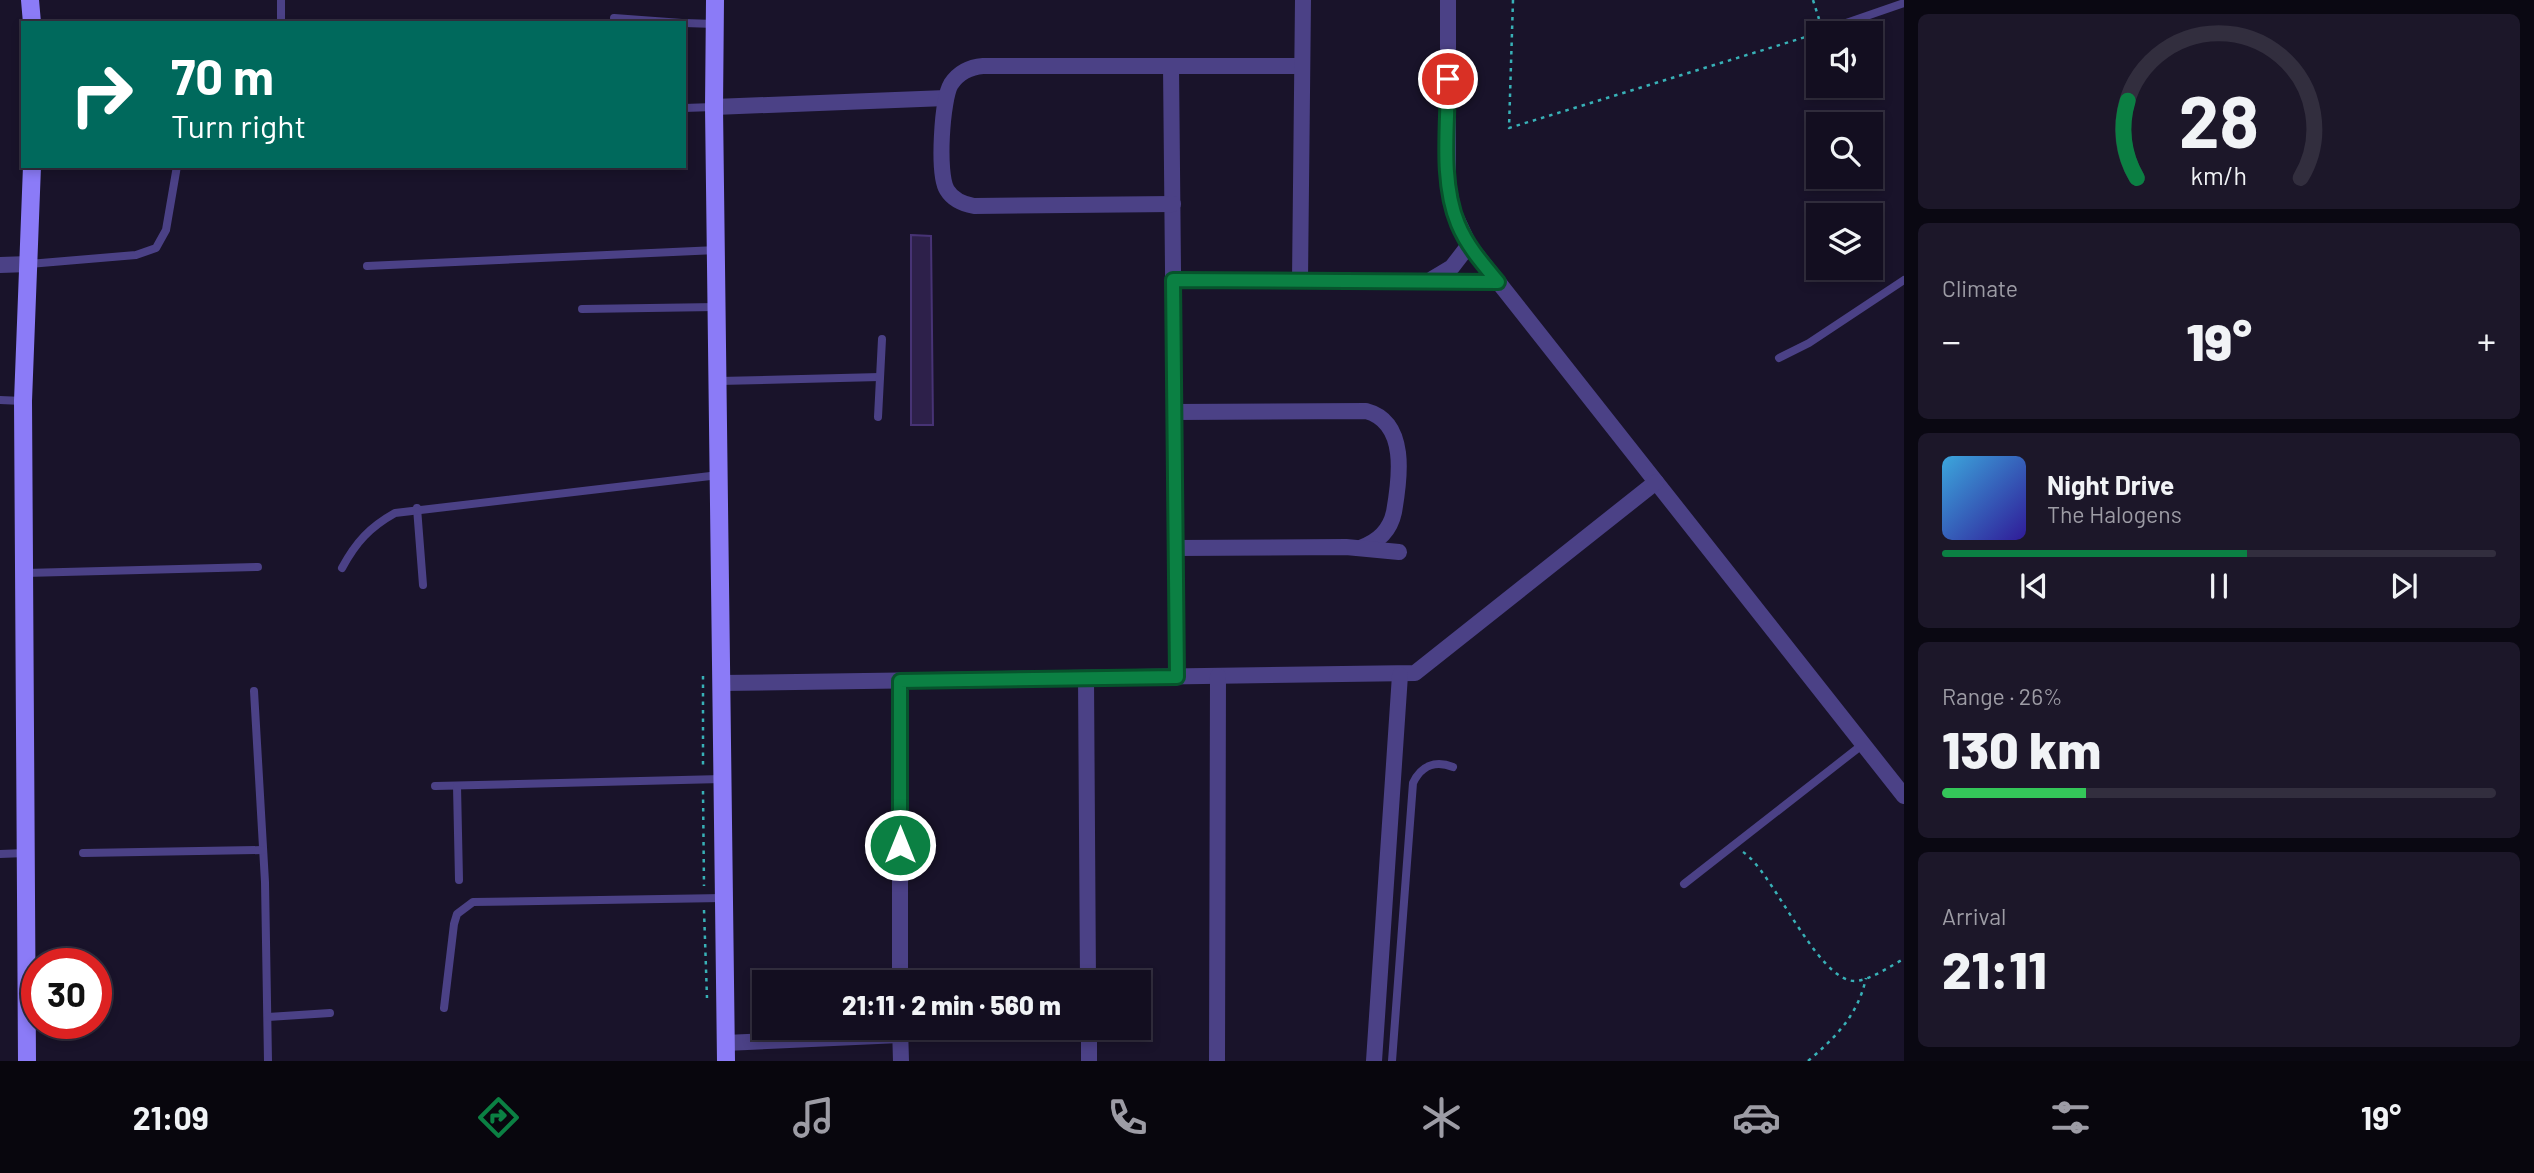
<!DOCTYPE html>
<meta charset="utf-8">
<style>
body{margin:0;font-family:Barlow,sans-serif;background:#1c1729;color:#f1f3f6;height:100vh;display:flex;flex-direction:column;font-size:26px;white-space:nowrap}
*{box-sizing:border-box;margin:0}
p{font-size:23px;color:#9d9ca5}
.icon{flex:none;width:38px;height:38px;fill:none;stroke:currentColor;stroke-width:2;stroke-linecap:round;stroke-linejoin:round}
.map{position:relative;flex:1;overflow:hidden}
.panel{display:flex;flex-direction:column;gap:14px;padding:14px;background:#0a0812;width:630px}
.panel>*{flex:none}
.banner{position:absolute;left:21px;top:21px;width:665px;height:147px;border-radius:0px;box-shadow:0 4px 10px #0003,0 0 0 2px #322e3e;background:#00695c;color:#fff;overflow:hidden}
.tools{position:absolute;left:1806px;top:21px;display:grid;gap:14px}
.tools a{display:grid;place-items:center;width:77px;height:77px;border-radius:0px;background:#130e20;box-shadow:0 4px 10px #0003,0 0 0 2px #322e3e;font-size:35px}
.speed{position:absolute;left:21px;top:948px;display:flex;gap:14px;font-size:35px;font-weight:700;text-align:center}
.speed>*{display:grid;place-content:center;width:91px;height:91px;border-radius:50%;background:#130e20;box-shadow:0 4px 10px #0003,0 0 0 2px #322e3e;line-height:1}
.speed .limit{border:10px solid #d22;background:#fff;color:#111}
.pin{position:absolute;display:grid;place-items:center;width:60px;height:60px;color:#fff;margin:-30px;border:4px solid #fff;border-radius:50%;box-shadow:0 2px 7px #0007}
.me{position:absolute;width:77px;margin:-38px;rotate:0deg;stroke-linejoin:round;filter:drop-shadow(0 0 5px #0008)}
.turn{display:flex;align-items:center;gap:24px;height:147px;padding:0 35px;font-size:32px}
.turn .icon{width:91px;height:91px;stroke-width:2.5}
.turn b{display:block;font-size:49px;line-height:60px}
.big{font-size:52px;font-weight:800;line-height:1.1}
.panel .widget{flex:1;display:flex;flex-direction:column;justify-content:center;gap:10px;min-width:0;padding:0 24px;border-radius:10px;background:#1c1729}
.panel .dial{align-items:center;gap:0}
.dial svg{height:182px;overflow:visible;fill:none;stroke:#322e3e;stroke-width:7;stroke-linecap:round;text-anchor:middle}
.dial text{fill:#f1f3f6;stroke:none}
.song{display:flex;align-items:center;gap:21px}
.cover{width:84px;height:84px;border-radius:10px;background:linear-gradient(135deg,hsl(200 70% 55%),hsl(250 70% 35%))}
.played{height:7px;border-radius:4px;background:linear-gradient(90deg,#0b8043 55%,#322e3e 55%)}
.keys{display:flex;justify-content:space-around;direction:ltr}
.heat{display:flex;justify-content:space-between;align-items:center;font-size:38px;direction:ltr}
.charge{height:10px;border-radius:5px;background:linear-gradient(90deg,#34c759 26%,#322e3e 0)}
.trip{position:absolute;left:752px;top:970px;width:399px;height:70px;border-radius:0px;background:#130e20;box-shadow:0 4px 10px #0003,0 0 0 2px #322e3e;font-weight:800;line-height:70px;text-align:center}
.tab-bar{display:flex;height:112px;justify-content:space-around;align-items:center;background:#08060d;color:#9d9ca5}
.tab-bar .icon{width:49px;height:49px}
.tab-bar .current{color:#0b8043}
.tab-bar b{font-size:32px;color:#f1f3f6}
main{display:flex;flex:1;min-height:0}
.map>svg:first-child{display:block}
.building{fill:#2d204a;stroke:#473375;stroke-width:2}
.lines{fill:none;stroke-linecap:round;stroke-linejoin:round}
.path{stroke:#38b1b7;stroke-width:2.5;stroke-dasharray:3.5 5;stroke-linecap:butt}
.lane{stroke:#4b4186;stroke-width:8}
.street{stroke:#4b4186;stroke-width:16}
.secondary{stroke:#8b7bf7;stroke-width:18}
.route-casing{stroke:#07532c;stroke-width:18}
.route{stroke:#0b8043;stroke-width:12}
</style>
<main>
<div class="map">
<svg width="1904" height="1061" viewBox="0 0 1904 1061">
<rect width="100%" height="100%" fill="#19132a"/>
<!-- building -->
<path class="building" d="M 911,235 L 931,236 L 933,425 L 911,425 Z"/>
<g class="lines">
<!-- path -->
<g class="path">
<path d="M 1513,0 L 1509,128 L 1812,35"/>
<path d="M 1813,0 L 1819,19"/>
<path d="M 703,676 L 703,767"/>
<path d="M 703,791 L 704,886"/>
<path d="M 1743,852 C 1772,870 1818,982 1855,981 C 1871,980 1890,966 1904,959"/>
<path d="M 704,910 L 707,998"/>
<path d="M 1808,1061 C 1836,1037 1858,1015 1866,978"/>
</g>
<!-- lane -->
<g class="lane">
<path d="M 281,0 L 281,23"/>
<path d="M 614,18 L 682,23"/>
<path d="M 684,23 L 715,24"/>
<path d="M 1823,31 L 1904,3"/>
<path d="M 684,108 L 714,107"/>
<path d="M 29,264 L 136,255 L 156,248 L 166,230 L 177,166"/>
<path d="M 367,266 L 717,250"/>
<path d="M 582,309 L 716,307"/>
<path d="M 1779,358 L 1809,343 L 1904,280"/>
<path d="M 719,381 L 880,377"/>
<path d="M 0,400 L 23,401"/>
<path d="M 878,417 L 882,339"/>
<path d="M 417,508 L 423,585"/>
<path d="M 342,568 C 356,542 370,527 395,513 L 719,475"/>
<path d="M 25,573 L 258,567"/>
<path d="M 254,691 L 265,882 L 268,1061"/>
<path d="M 435,786 L 722,779"/>
<path d="M 457,786 L 459,880"/>
<path d="M 83,853 L 263,850"/>
<path d="M 0,854 L 26,853"/>
<path d="M 1684,884 L 1862,745"/>
<path d="M 444,1008 L 454,924 L 457,914 L 473,902 L 723,898"/>
<path d="M 268,1017 L 330,1013"/>
<path d="M 1392,1061 L 1413,783 C 1421,766 1435,760 1453,767"/>
</g>
<!-- street -->
<g class="street">
<path d="M 1448,0 L 1448,184 L 1454,213 L 1469,245 L 1904,796"/>
<path d="M 1171,66 L 1177,677"/>
<path d="M 714,107 L 946,98"/>
<path d="M 1173,204 L 974,206 C 963,204 953,200 947,190 C 937,174 942,99 951,84 C 959,72 970,67 983,66 L 1302,66"/>
<path d="M 0,265 L 29,264"/>
<path d="M 1432,279 L 1452,267 L 1469,245"/>
<path d="M 1173,280 L 1498,282"/>
<path d="M 1300,280 L 1303,0"/>
<path d="M 1174,412 L 1366,411 C 1408,422 1400,478 1394,512 C 1390,531 1378,542 1360,548"/>
<path d="M 1176,548 L 1346,547 L 1399,552"/>
<path d="M 1086,678 L 1088,982"/>
<path d="M 900,681 L 900,982"/>
<path d="M 721,683 L 1415,673 L 1656,482"/>
<path d="M 900,1027 L 901,1061"/>
<path d="M 1089,1027 L 1089,1061"/>
<path d="M 725,1043 L 900,1035"/>
<path d="M 1217,1061 L 1218,676"/>
<path d="M 1374,1061 L 1400,675"/>
</g>
<!-- secondary -->
<g class="secondary">
<path d="M 30,0 L 32,23"/>
<path d="M 715,0 L 714,107 L 726,1061"/>
<path d="M 27,1061 L 23,401 L 32,166"/>
</g>
</g>
<g class="lines">
<defs>
<path id="route" d="M 900,845 L 900,681 L 1177,677 L 1173,280 L 1498,282 C 1483,264 1467,246 1458,224 C 1440,181 1448,125 1448,79"/>
</defs>
<!-- route casing -->
<use href="#route" class="route-casing"/>
<!-- route -->
<use href="#route" class="route"/>
</g>
</svg>
<div class="tools">
<a><svg class="icon" aria-label="sound" viewBox="0 0 24 24"><path d="M4 9h4l5-4v14l-5-4H4zM17 9q2 3 0 6"/></svg></a>
<a><svg class="icon" aria-label="search" viewBox="0 0 24 24"><circle cx="10" cy="10" r="6"/><path d="M15 15l6 6"/></svg></a>
<a><svg class="icon" aria-label="layers" viewBox="0 0 24 24"><path d="M12 4l9 5-9 5-9-5zM3 14l9 5 9-5"/></svg></a>
</div>
<div class="speed"><div class="limit">30</div></div>
<div class="pin" style="left:1448px;top:79px;background:#d93025"><svg class="icon" aria-label="arrive" viewBox="0 0 24 24"><path d="M6 21V4h12l-3 4 3 4H6"/></svg></div>
<svg class="me" style="left:900px;top:845px" viewBox="-20 -20 40 40"><circle r="17" fill="#0b8043" stroke="#fff" stroke-width="3"/><path d="M0-11L8 9 0 5-8 9z" fill="#fff"/></svg>
<div class="trip">21:11 · 2 min · 560 m</div>
<div class="banner">
<div class="turn"><svg class="icon" aria-label="right" viewBox="0 0 24 24"><path d="M7 20v-9h11M14 6l5 5-5 5"/></svg><div><b>70 m</b>Turn right</div></div>
</div>
</div>
<section class="panel">
<div class="widget dial"><svg viewBox="0 0 100 80">
<path d="M14 69A42 42 0 1 1 86 69"/>
<path d="M14 69A42 42 0 0 1 10 35" stroke="#0b8043"/>
<text x="50" y="56" font-size="32" font-weight="700">28</text>
<text x="50" y="72" font-size="11">km/h</text>
</svg></div>
<div class="widget"><p>Climate</p>
<div class="heat"><a>−</a><b class="big">19°</b><a>+</a></div>
</div>
<div class="widget">
<div class="song"><i class="cover"></i><div><b>Night Drive</b><p>The Halogens</p></div></div>
<div class="played"></div>
<div class="keys"><svg class="icon" aria-label="previous" viewBox="0 0 24 24"><path d="M18 5L8 12l10 7zM5 5v14"/></svg><svg class="icon" aria-label="pause" viewBox="0 0 24 24"><path d="M8 5v14M16 5v14"/></svg><svg class="icon" aria-label="next" viewBox="0 0 24 24"><path d="M6 5l10 7-10 7zM19 5v14"/></svg></div>
</div>
<div class="widget"><p>Range · 26%</p><b class="big">130 km</b><div class="charge"></div></div>
<div class="widget"><p>Arrival</p><b class="big">21:11</b></div>
</section>
</main>
<nav class="tab-bar">
<b>21:09</b>
<svg class="icon current" aria-label="directions" viewBox="0 0 24 24"><path d="M12 3l9 9-9 9-9-9zM9 14v-3h6M13 9l2 2-2 2"/></svg>
<svg class="icon" aria-label="music" viewBox="0 0 24 24"><path d="M9 18V5l10-2v13"/><circle cx="6" cy="18" r="3"/><circle cx="16" cy="16" r="3"/></svg>
<svg class="icon" aria-label="phone" viewBox="0 0 24 24"><path d="M5 4h4l2 5-3 2q2 4 5 5l2-3 5 2v4C11 20 4 13 5 4z"/></svg>
<svg class="icon" aria-label="climate" viewBox="0 0 24 24"><path d="M12 3v18M4 7l16 10M4 17L20 7"/></svg>
<svg class="icon" aria-label="car" viewBox="0 0 24 24"><path d="M5 17H2v-5l4-1 3-4h7l3 4 3 1v5h-3M9 17h6M6 11h13"/><circle cx="7" cy="17" r="2"/><circle cx="17" cy="17" r="2"/></svg>
<svg class="icon" aria-label="filters" viewBox="0 0 24 24"><path d="M4 7h16M4 17h16"/><circle cx="9" cy="7" r="2"/><circle cx="15" cy="17" r="2"/></svg>
<b>19°</b>
</nav>
